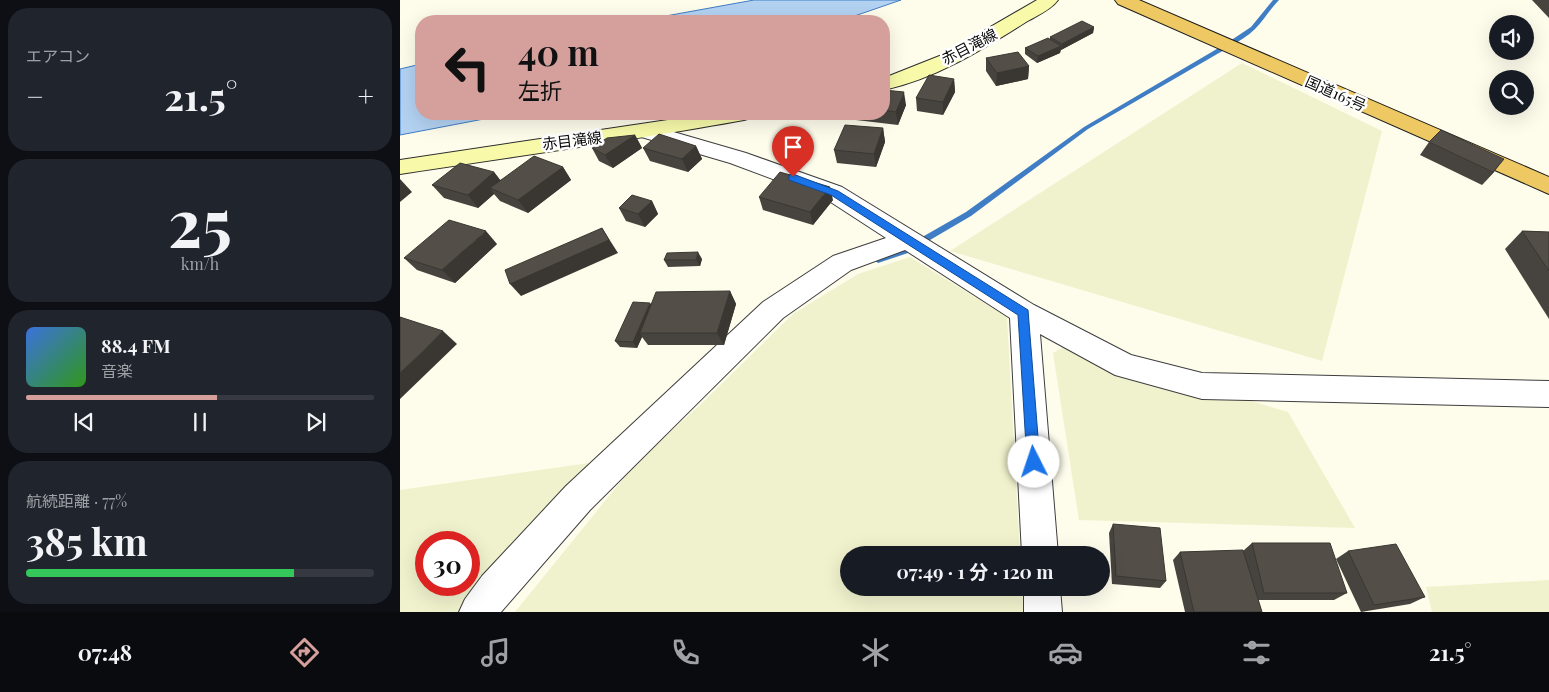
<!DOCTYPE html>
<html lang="ja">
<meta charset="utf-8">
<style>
body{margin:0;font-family:"Playfair Display","Noto Sans JP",serif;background:#20242c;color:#f1f3f6;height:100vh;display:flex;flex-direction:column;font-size:19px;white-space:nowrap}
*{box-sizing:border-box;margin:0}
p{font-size:16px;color:#9ea1a6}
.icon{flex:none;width:28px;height:28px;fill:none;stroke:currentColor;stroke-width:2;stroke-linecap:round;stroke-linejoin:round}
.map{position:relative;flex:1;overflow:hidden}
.panel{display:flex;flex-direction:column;gap:8px;padding:8px;background:#0d0f14;width:400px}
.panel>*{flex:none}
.top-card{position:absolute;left:15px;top:15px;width:475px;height:105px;border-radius:20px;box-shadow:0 5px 20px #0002;background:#d59f9c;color:#111;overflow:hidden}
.controls{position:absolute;left:1089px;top:15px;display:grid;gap:10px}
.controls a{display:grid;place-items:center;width:45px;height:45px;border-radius:50%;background:#171b24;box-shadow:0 5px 20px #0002;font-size:25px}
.speed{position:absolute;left:15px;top:531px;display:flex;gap:10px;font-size:25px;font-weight:700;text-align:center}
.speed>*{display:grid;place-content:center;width:65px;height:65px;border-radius:50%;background:#171b24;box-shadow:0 5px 20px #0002;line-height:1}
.speed .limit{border:8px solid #d22;background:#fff;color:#111}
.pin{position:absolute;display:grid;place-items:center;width:42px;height:42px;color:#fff;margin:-51px -21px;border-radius:50% 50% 50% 0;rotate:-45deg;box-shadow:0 0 5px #0007}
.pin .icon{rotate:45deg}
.me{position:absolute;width:55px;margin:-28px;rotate:356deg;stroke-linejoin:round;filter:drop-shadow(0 0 4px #0008)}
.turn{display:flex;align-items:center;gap:18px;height:105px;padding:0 20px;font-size:22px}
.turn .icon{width:65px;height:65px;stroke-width:2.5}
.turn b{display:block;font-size:35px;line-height:42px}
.big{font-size:38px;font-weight:700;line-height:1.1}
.panel .widget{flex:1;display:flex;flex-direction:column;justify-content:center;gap:8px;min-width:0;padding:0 18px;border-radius:20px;background:#20242c}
.panel .dial{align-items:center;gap:0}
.dial b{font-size:65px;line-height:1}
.song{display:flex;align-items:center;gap:15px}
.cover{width:60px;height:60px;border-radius:8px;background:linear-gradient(135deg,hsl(220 70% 55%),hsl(110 70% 35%))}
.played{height:5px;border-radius:2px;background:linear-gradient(90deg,#d59f9c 55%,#363941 55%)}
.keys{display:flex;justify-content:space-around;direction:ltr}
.heat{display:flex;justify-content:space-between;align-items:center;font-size:28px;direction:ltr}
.charge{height:8px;border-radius:4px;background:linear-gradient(90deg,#34c759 77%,#363941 0)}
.trip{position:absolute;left:440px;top:546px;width:270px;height:50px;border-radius:25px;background:#171b24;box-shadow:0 5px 20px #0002;font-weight:700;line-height:50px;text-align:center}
.tab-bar{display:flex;height:80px;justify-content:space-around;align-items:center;background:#090b0e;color:#9ea1a6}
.tab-bar .icon{width:35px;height:35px}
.tab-bar .current{color:#d59f9c}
.tab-bar b{font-size:22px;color:#f1f3f6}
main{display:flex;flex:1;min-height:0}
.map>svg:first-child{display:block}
.farmland{fill:#f0f2cd;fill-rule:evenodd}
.water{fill:#b3d2f2;stroke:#3f7dc4}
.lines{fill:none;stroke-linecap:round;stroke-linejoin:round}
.stream{fill:#3f7dc4;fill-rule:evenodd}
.minor-casing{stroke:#3e3e3e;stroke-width:2}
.secondary-casing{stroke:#2d2d2d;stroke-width:2}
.trunk-casing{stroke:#1c1c1c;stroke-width:2}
.minor{fill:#fff;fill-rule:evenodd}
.secondary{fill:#f8faaa;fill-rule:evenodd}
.trunk{fill:#eec862;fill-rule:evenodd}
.wall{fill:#47433e}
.shaded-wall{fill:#3a3732}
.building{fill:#534e48;stroke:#3a3732}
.route{fill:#1a73e8;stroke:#114b97}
.labels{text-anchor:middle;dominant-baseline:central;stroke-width:5;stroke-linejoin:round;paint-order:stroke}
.far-street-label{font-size:15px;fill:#0b0b0b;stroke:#fff}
</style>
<main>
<section class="panel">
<div class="widget"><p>エアコン</p>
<div class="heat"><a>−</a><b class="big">21.5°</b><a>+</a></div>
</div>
<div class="widget dial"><b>25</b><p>km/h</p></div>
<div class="widget">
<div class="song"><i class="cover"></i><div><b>88.4 FM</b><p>音楽</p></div></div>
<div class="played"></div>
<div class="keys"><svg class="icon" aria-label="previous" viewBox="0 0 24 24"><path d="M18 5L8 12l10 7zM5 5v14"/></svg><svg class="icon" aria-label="pause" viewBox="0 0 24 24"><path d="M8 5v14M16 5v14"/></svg><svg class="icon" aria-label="next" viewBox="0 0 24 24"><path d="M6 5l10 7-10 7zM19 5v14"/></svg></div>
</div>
<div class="widget"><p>航続距離 · 77%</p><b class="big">385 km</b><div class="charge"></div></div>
</section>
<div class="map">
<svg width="1149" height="612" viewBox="0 0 1149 612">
<rect width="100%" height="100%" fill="#fefceb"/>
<!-- farmland -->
<g class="farmland">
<path d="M 842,63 L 982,131 L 922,361 L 550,251 Z"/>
<path d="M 510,257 L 607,317 L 620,555 L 449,555 L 449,588 L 622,588 L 623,612 L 115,612 L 235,464 L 300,405 L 393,314 L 458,274 Z"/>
<path d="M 665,346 L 888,412 L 955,528 L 679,520 L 653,353 Z"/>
<path d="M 189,463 L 79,588 L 61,612 L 0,612 L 0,490 ZM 26,542 L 69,542 L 69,585 L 26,585 Z"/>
<path d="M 1149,580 L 1149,612 L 1032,612 L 1026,587 Z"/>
</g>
<!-- water -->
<g class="water">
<path d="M 354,0 L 501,0 L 440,21 L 238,21 Z"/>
<path d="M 21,64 L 21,114 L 110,114 L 0,135 L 0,69 Z"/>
</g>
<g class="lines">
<!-- stream -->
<g class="stream">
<path d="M 873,0 L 879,0 C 870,9 864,20 855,29 C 848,36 839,41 831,46 L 688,129 L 571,216 L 530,240 L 524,240 L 523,238 L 524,236 L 566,212 L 684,127 L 827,43 L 851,27 Z"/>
<path d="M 508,247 L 512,250 L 511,252 L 478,263 L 474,260 L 475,258 Z"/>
</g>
<defs>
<g id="minor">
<path d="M 246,124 L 346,153 L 442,187 L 634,305 L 731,355 L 802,373 L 1149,381 L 1149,407 L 802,399 L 715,375 L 640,334 L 658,555 L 622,555 L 610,318 L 505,250 L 451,270 L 383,318 L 190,510 L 101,612 L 59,612 L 65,599 L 82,576 L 166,486 L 363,302 L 433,256 L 486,238 L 426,199 L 330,163 L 238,136 L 235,131 L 238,126 Z"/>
<path d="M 624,588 L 660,588 L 662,612 L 624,612 Z"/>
</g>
<g id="secondary">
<path d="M 637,0 L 658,0 C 651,10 636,16 626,22 C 582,50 535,79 484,90 L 484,78 L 542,55 Z"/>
<path d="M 308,114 L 355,114 L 351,118 L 344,120 C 230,141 115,156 0,174 L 0,160 Z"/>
</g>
<path id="trunk" d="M 715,0 L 739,0 L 1149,177 L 1149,194 L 718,4 Z"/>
</defs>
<!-- minor casing -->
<use href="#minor" class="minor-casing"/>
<!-- secondary casing -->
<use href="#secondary" class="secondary-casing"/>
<!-- trunk casing -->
<use href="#trunk" class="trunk-casing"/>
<!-- minor -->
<use href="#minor" class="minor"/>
<!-- secondary -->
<use href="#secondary" class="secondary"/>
<!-- trunk -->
<use href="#trunk" class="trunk"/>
</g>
<!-- wall -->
<g class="wall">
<path d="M 1132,0 L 1149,0 L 1149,18 Z"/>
<path d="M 694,27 L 693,33 L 661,50 L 660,53 L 637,63 L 625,54 L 625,48 L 650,39 L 650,37 Z"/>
<path d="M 586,58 L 629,66 L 628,79 L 596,86 L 586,71 Z"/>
<path d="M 554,79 L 555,92 L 543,115 L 517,111 L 516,98 Z"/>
<path d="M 484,90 L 506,105 L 498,125 L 456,120 L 455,114 L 484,114 Z"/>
<path d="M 483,128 L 485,142 L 476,167 L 437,163 L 434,150 Z"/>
<path d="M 235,135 L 242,148 L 213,168 L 199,161 L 192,148 Z"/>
<path d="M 1029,142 L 1094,172 L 1082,185 L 1020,155 Z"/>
<path d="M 296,146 L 302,159 L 288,172 L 250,161 L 243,148 Z"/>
<path d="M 163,167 L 171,180 L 128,213 L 100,201 L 94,194 L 78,208 L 44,198 L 32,185 L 94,172 L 100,180 Z"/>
<path d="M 359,197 L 433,200 L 413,225 L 363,210 Z"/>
<path d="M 252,201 L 258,214 L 245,227 L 226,221 L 219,208 Z"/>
<path d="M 1122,231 L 1149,232 L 1149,319 L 1105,249 Z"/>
<path d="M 97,244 L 55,283 L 17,270 L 4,258 Z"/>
<path d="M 302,259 L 300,266 L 268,267 L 264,260 Z"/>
<path d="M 330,291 L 336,304 L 324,345 L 248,345 L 242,337 L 237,348 L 220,347 L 215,341 L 251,304 Z"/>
<path d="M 713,524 L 766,581 L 760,588 L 712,584 L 709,533 Z"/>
<path d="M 852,543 L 947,593 L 934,600 L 858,600 L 862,612 L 785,612 L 773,560 L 780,552 L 843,551 Z"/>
<path d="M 948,551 L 1025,597 L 1010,604 L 961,612 L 936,559 Z"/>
</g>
<!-- shaded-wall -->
<g class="shaded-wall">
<path d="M 694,27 L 693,33 L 661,50 L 662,44 Z"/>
<path d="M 661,46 L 660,53 L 637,63 L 638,56 Z"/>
<path d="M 629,66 L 628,79 L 596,86 L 597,73 Z"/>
<path d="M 554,79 L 555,92 L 543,115 L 543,102 Z"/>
<path d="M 504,92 L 506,105 L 498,125 L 496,112 Z"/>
<path d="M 483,128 L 485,142 L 476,167 L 474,154 Z"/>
<path d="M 235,135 L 242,148 L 213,168 L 205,155 Z"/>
<path d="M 296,146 L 302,159 L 288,172 L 282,159 Z"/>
<path d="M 1104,159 L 1094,172 L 1082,185 Z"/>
<path d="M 163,167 L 171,180 L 128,213 L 118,200 Z"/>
<path d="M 94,172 L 104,185 L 90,188 L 94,194 L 78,208 L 68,195 Z"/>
<path d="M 0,179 L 12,192 L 0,202 Z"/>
<path d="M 430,187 L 433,200 L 413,225 L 410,212 Z"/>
<path d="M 252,201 L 258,214 L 245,227 L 238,214 Z"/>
<path d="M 202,228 L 218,253 L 121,296 L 110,284 Z"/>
<path d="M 86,231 L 97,244 L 55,283 L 42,270 Z"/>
<path d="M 298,252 L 302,259 L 300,266 L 296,260 Z"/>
<path d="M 330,291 L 336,304 L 324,345 L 317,333 Z"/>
<path d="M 250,303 L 255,309 L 240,333 L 242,337 L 237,348 L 233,342 Z"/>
<path d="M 43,331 L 57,344 L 0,399 L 0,373 Z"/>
</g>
<!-- building -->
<g class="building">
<path d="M 682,21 L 694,27 L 662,44 L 650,37 Z"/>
<path d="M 648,38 L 661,46 L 638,56 L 625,48 Z"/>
<path d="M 618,52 L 629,66 L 597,73 L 586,58 Z"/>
<path d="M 529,75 L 554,79 L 543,102 L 516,98 Z"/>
<path d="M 484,90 L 504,92 L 496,112 L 484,110 Z"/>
<path d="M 445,125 L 483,128 L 474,154 L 434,150 Z"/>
<path d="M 1041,130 L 1104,159 L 1093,172 L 1029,142 Z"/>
<path d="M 259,134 L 296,146 L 282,159 L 243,148 Z"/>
<path d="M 235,135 L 205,155 L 192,148 L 207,138 Z"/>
<path d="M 134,156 L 163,167 L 118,200 L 90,188 Z"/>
<path d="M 60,163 L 94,172 L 68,195 L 32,185 Z"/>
<path d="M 380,172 L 430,187 L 410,212 L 359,197 Z"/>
<path d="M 232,195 L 252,201 L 238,214 L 219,208 Z"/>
<path d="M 49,220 L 86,231 L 42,270 L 4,258 Z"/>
<path d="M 202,228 L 209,240 L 110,284 L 105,270 Z"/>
<path d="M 1122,231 L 1149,232 L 1149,271 Z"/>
<path d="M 298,252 L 296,260 L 264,260 L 267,253 Z"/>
<path d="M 330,291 L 317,333 L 240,333 L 256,292 Z"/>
<path d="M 233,302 L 250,303 L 233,342 L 215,341 Z"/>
<path d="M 0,317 L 43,331 L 0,373 Z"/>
<path d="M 713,524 L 760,528 L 766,581 L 716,576 Z"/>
<path d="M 852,543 L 930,543 L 947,593 L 864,593 Z"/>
<path d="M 996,544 L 1025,597 L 974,605 L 948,551 Z"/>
<path d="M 843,550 L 862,612 L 794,612 L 780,552 Z"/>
</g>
<!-- route -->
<path class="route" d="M 393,174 L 438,191 L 628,310 L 640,462 L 638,466 L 634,468 L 629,466 L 627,462 L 618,315 L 431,195 L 389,180 L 389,175 Z"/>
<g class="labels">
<!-- far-street labels -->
<g class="far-street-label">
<text transform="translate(569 46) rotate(-27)">赤目滝線</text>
<text transform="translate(936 93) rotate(24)">国道165号</text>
<text transform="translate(172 140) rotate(-7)">赤目滝線</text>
</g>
</g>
</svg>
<div class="controls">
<a><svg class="icon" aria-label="sound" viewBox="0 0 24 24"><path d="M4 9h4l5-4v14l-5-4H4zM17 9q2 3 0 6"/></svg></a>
<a><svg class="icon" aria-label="search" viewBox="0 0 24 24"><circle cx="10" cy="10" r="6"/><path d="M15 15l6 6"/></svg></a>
</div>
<div class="speed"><div class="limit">30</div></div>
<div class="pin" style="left:393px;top:177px;background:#d93025"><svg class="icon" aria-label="arrive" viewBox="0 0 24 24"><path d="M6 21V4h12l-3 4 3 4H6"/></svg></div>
<svg class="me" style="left:634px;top:462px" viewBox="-20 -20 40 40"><circle r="19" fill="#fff"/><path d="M0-13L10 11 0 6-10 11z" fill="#1a73e8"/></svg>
<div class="trip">07:49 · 1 分 · 120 m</div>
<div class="top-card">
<div class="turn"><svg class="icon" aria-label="left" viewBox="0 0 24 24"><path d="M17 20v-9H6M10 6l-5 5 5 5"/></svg><div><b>40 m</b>左折</div></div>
</div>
</div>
</main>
<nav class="tab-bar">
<b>07:48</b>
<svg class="icon current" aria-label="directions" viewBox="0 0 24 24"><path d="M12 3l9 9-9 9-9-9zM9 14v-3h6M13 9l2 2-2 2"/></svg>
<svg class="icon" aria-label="music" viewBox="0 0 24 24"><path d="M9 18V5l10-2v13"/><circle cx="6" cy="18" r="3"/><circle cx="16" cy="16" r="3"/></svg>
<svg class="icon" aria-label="phone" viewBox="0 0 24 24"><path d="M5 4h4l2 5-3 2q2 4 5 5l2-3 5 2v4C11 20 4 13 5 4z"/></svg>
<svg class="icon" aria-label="climate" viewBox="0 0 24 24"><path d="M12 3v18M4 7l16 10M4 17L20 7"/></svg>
<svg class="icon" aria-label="car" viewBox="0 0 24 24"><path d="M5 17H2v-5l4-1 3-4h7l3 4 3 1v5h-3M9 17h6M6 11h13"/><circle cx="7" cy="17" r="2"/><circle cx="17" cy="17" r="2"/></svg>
<svg class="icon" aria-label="filters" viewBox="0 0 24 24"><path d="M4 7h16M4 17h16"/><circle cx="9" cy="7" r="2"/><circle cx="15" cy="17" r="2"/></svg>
<b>21.5°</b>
</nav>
